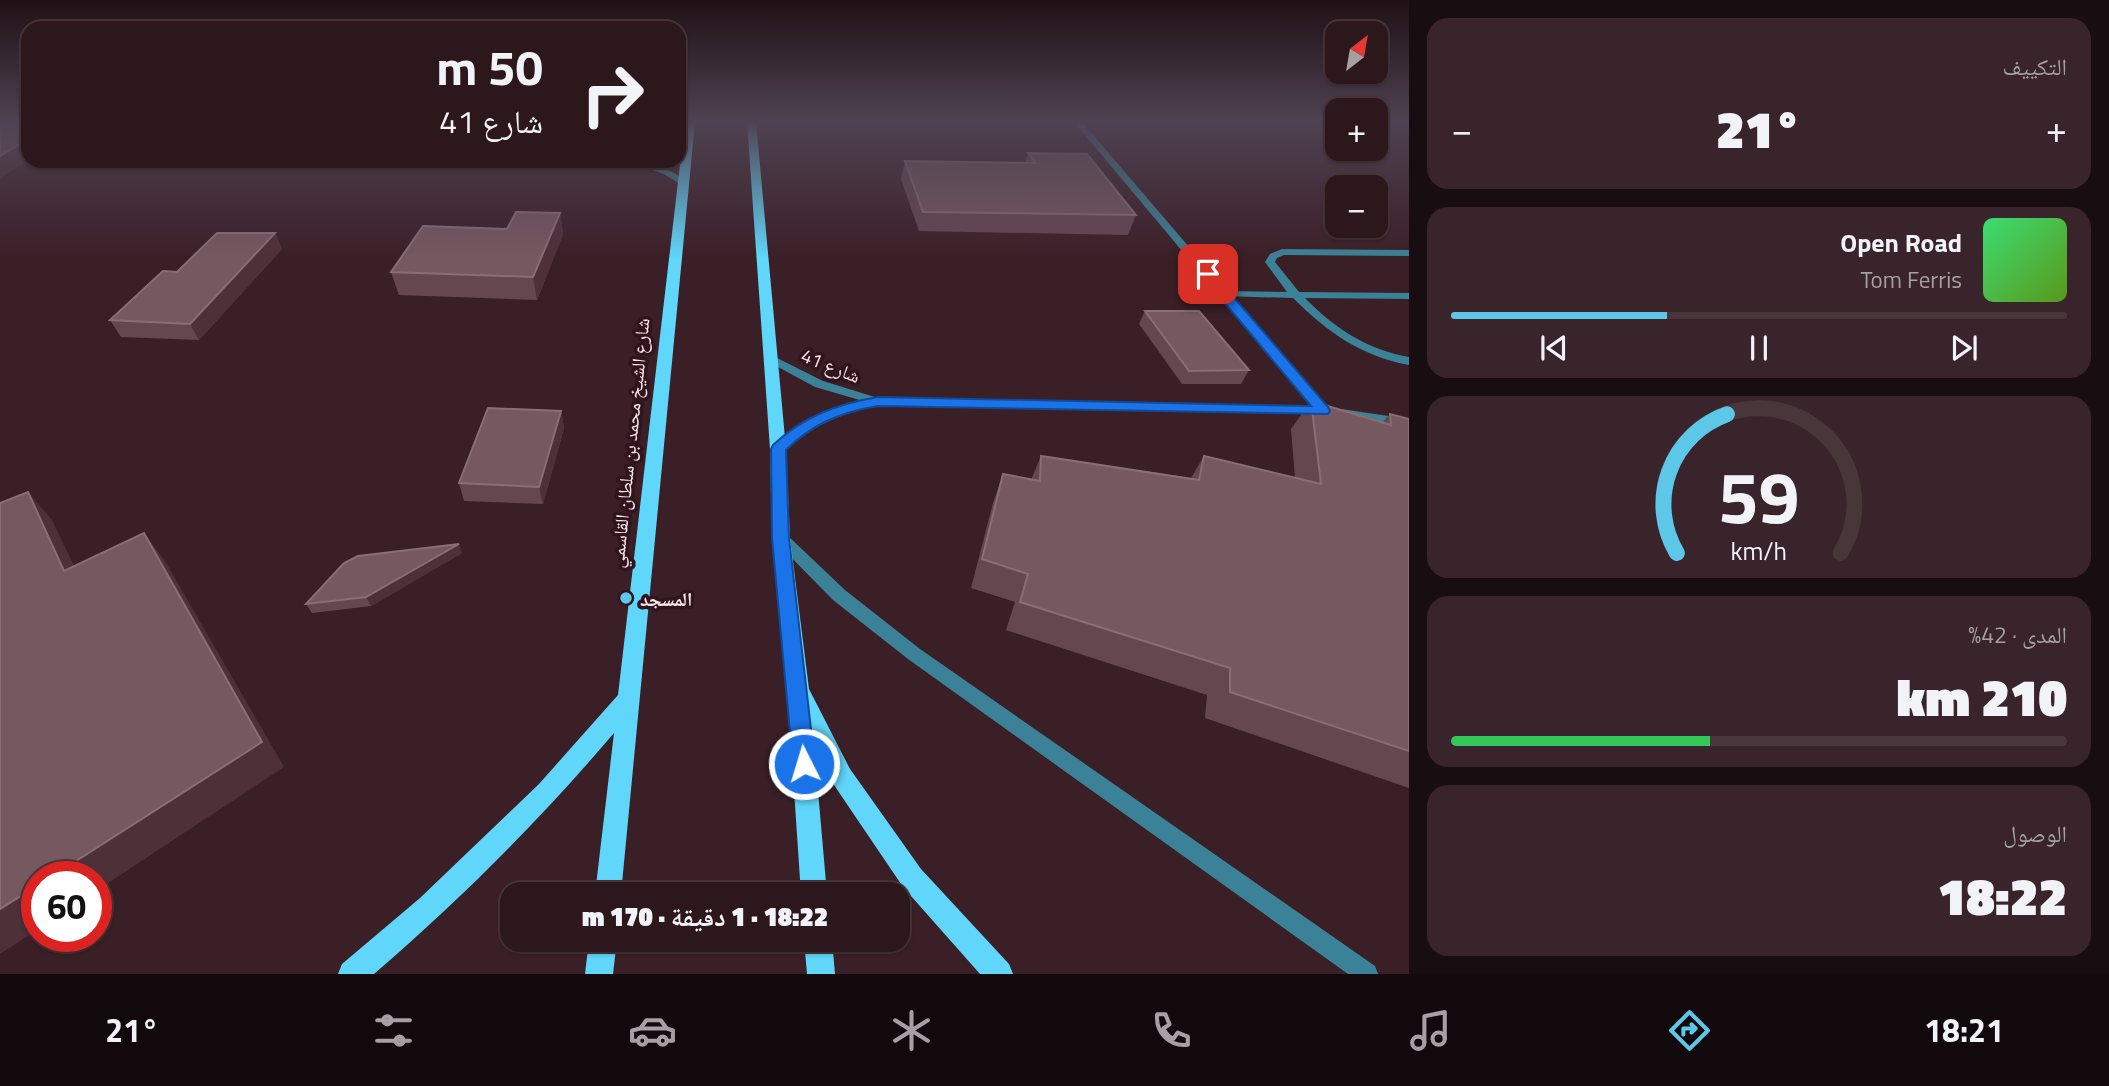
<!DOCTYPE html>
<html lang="ar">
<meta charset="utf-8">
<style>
body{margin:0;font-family:"Titillium Web","Noto Naskh Arabic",sans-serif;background:#38242a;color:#f1f3f6;direction:rtl;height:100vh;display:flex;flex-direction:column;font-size:26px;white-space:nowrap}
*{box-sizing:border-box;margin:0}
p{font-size:23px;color:#a69fa4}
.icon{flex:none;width:38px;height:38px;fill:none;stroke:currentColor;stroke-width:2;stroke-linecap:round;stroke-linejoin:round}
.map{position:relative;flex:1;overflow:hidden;direction:ltr}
.sheet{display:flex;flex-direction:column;gap:18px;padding:18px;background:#180d10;width:700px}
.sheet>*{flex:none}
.banner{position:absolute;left:21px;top:21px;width:665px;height:147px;border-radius:21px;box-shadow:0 2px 5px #0004,0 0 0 2px #48363b;direction:rtl;background:#2c171d;color:#f1f3f6;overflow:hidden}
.needle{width:46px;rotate:31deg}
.fabs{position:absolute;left:1325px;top:21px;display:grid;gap:14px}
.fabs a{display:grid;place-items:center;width:63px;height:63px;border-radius:14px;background:#2c171d;box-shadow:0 2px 5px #0004,0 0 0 2px #48363b;font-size:35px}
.speed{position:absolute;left:21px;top:861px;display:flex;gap:14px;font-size:35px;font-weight:700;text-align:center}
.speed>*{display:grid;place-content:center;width:91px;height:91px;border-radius:50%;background:#2c171d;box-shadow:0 2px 5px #0004,0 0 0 2px #48363b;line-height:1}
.speed .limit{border:10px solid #d22;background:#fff;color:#111}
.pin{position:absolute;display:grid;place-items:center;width:60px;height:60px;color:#fff;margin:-30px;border-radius:14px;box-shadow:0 4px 10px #0006}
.me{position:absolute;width:77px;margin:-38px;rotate:355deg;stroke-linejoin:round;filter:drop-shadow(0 0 5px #0008)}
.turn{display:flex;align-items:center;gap:24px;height:147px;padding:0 28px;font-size:32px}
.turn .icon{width:91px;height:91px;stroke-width:2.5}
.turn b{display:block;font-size:49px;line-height:60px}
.big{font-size:52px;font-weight:800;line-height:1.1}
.sheet .widget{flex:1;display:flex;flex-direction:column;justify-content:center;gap:10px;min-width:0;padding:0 24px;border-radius:21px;background:#38242a}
.sheet .dial{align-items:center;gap:0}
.dial svg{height:182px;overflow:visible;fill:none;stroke:#48363b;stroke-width:7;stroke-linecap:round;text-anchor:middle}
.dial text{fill:#f1f3f6;stroke:none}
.song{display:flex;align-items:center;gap:21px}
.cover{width:84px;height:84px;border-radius:10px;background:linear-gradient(135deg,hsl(140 70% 55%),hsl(90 70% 35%))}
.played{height:7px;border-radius:4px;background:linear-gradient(90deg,#5dc7e8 35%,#48363b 35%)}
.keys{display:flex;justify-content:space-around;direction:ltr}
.heat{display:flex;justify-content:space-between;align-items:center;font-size:38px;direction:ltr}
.charge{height:10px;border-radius:5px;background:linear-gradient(90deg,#34c759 42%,#48363b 0)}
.trip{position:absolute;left:500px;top:882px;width:410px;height:70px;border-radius:21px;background:#2c171d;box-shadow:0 2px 5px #0004,0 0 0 2px #48363b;font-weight:800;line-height:70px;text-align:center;direction:rtl}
.tabs{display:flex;height:112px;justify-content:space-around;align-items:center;background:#12090c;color:#a69fa4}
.tabs .icon{width:49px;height:49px}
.tabs .on{color:#5dc7e8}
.tabs b{font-size:32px;color:#f1f3f6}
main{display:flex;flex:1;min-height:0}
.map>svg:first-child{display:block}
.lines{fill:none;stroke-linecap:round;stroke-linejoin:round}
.service{fill:#3b8197;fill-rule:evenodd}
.minor{fill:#3b8197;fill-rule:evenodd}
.primary{fill:#60d6fa;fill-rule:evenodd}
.wall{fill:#654750}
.shaded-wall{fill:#4e3038}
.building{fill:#755860;stroke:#896e76;stroke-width:2}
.route{fill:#1a73e8;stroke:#114b97;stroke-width:2}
.poi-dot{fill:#5dc7e8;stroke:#30151e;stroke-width:2.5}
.labels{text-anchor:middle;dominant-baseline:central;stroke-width:7;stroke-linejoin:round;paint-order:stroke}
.street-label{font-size:19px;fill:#f8e4e9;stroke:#30151e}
.poi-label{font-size:19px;font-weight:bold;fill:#f8e4e9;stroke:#30151e;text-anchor:start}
</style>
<main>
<section class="sheet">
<div class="widget"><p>التكييف</p>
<div class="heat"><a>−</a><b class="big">21°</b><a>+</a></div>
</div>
<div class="widget">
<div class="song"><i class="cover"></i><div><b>Open Road</b><p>Tom Ferris</p></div></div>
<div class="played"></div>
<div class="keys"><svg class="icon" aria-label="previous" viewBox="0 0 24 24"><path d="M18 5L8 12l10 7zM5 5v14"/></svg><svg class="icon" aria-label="pause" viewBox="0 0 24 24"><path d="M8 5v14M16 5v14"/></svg><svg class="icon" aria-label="next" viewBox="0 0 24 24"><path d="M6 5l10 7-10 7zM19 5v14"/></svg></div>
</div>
<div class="widget dial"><svg viewBox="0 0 100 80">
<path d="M14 69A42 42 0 1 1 86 69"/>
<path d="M14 69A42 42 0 0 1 36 8" stroke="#5dc7e8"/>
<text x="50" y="56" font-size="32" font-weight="700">59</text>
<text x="50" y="72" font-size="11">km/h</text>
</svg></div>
<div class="widget"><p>المدى · 42%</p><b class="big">210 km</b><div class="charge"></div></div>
<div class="widget"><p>الوصول</p><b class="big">18:22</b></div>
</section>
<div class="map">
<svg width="1409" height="974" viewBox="0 0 1409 974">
<rect width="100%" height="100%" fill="#3b1f27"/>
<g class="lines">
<!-- service -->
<g class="service">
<path d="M 756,122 L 765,122 L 755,130 L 749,130 L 749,126 Z"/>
<path d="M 1282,249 L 1409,250 L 1409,256 L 1284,255 L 1277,258 L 1275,262 L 1299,292 L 1409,293 L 1409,299 L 1305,298 C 1334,328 1368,350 1409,357 L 1409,365 C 1361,356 1327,332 1293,298 L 1220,296 L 1219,294 L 1224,291 L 1287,292 L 1265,262 L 1270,254 Z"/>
<path d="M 781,532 L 786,534 L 845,590 L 920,649 L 1375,966 L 1378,974 L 1348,974 L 908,659 L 833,600 L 776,542 L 774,538 L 776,534 Z"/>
</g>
<!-- minor -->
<g class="minor">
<path d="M 1074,122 L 1082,122 L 1327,408 L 1329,411 L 1327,414 L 878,406 C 841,413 811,426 783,452 L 773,452 L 771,449 L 773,446 C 800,422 828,409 863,401 L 815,387 L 767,361 L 765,359 L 771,355 L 823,381 L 878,398 L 1313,407 Z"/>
<path d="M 689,132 L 693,134 L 692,136 L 679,140 L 679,135 Z"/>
<path d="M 626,161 C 647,161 671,168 687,182 L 680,184 L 664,174 Z"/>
<path d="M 1341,409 L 1409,419 L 1409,427 L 1337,416 L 1335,413 Z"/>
</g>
<!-- primary -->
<g class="primary">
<path d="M 685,122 L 695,122 L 621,894 L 595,894 L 614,733 C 540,820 460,900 374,974 L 338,974 L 342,964 L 420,898 L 539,784 L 618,695 Z"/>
<path d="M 747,122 L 756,122 L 786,449 L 790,538 L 809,689 L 850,769 L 921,869 L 1009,964 L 1013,974 L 980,974 L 903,887 L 834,785 L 814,745 L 827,894 L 801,894 L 787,686 L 772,538 L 770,449 Z"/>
<path d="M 589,940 L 617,940 L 613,974 L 585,974 Z"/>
<path d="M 804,940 L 832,940 L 835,974 L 807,974 Z"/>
</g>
</g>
<!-- wall -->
<g class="wall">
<path d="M 1028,153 L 1136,215 L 1128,235 L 919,231 L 901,179 L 905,161 L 1025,163 Z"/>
<path d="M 560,213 L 563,234 L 537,300 L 399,295 L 391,272 L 507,229 Z"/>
<path d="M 275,233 L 282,249 L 199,340 L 121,337 L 110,320 L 177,272 Z"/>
<path d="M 1145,311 L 1249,370 L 1241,384 L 1182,384 L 1139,324 Z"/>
<path d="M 1311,401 L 1382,423 L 1390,414 L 1409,419 L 1409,788 L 1205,718 L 1207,695 L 1006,630 L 1015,602 L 971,588 L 993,503 L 1003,474 L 1031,480 L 1041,456 L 1191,478 L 1204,456 L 1295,478 L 1291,429 Z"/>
<path d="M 561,411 L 564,428 L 543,504 L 464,501 L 459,483 Z"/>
<path d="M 462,553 L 371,606 L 312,613 L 306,604 Z"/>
</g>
<!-- shaded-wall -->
<g class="shaded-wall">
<path d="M 28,139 L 28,161 L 0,178 L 0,156 Z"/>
<path d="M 560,213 L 563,234 L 537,300 L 533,277 Z"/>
<path d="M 275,233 L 282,249 L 199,340 L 190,324 Z"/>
<path d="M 561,411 L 564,428 L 543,504 L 539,487 Z"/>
<path d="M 28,492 L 52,520 L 90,599 L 64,571 Z"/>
<path d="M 144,533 L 165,561 L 284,767 L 96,891 L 96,877 L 51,877 Z"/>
<path d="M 459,544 L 462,553 L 371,606 L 366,597 Z"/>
<path d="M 37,886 L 37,930 L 0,954 L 0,909 Z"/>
</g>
<!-- building -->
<g class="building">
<path d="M 0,122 L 28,122 L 28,139 L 0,156 Z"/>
<path d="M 1028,153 L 1087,154 L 1136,215 L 923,212 L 905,161 L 1035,163 Z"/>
<path d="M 516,212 L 560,213 L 533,277 L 391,272 L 423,226 L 507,229 Z"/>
<path d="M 217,233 L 275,233 L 190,324 L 110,320 L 163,271 L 177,272 Z"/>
<path d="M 1145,311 L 1199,311 L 1249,370 L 1189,371 Z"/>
<path d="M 1311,401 L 1391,425 L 1390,414 L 1409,419 L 1409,751 L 1230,692 L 1230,668 L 1020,602 L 1028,574 L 982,559 L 1003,474 L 1040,481 L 1041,456 L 1199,480 L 1204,456 L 1321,484 Z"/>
<path d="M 488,408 L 561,411 L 539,487 L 459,483 Z"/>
<path d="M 28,492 L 64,571 L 144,533 L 262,742 L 51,877 L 37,877 L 37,886 L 0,909 L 0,503 Z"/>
<path d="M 459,544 L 366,597 L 306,604 L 344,563 L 358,556 Z"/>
</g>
<!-- sky -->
<linearGradient id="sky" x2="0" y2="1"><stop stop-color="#201115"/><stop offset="0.47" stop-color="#4f4252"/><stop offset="1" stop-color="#4f4252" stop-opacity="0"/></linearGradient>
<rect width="1409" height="258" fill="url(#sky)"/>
<!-- route -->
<path class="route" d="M 1203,272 L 1212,272 L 1328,407 L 1330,411 L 1328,414 L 878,406 C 841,412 812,424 786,450 L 789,538 L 815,764 L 812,771 L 804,774 L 796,771 L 793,764 L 772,538 L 771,449 L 773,445 C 804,416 837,404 878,397 L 1311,406 L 1203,277 Z"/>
<!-- markers -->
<circle class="poi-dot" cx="626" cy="598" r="7"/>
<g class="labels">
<!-- street labels -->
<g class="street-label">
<text transform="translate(831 365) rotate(22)">شارع 41</text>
<text transform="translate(629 443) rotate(-84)">شارع الشيخ محمد بن سلطان القاسمي</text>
</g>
<!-- poi labels -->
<g class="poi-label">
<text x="640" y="598">المسجد</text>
</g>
</g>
</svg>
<div class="fabs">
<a><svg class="needle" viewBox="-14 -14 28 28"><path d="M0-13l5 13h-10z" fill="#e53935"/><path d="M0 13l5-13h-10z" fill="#a69fa4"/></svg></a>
<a>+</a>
<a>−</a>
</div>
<div class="speed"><div class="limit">60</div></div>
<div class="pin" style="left:1208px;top:274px;background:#d93025"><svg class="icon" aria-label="arrive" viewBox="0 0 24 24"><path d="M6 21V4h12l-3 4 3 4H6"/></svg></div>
<svg class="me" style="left:804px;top:764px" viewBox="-20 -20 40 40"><circle r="17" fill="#1a73e8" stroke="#fff" stroke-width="3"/><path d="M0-11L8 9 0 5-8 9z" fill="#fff"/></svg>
<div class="trip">18:22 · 1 دقيقة · 170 m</div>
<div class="banner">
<div class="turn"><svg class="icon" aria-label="right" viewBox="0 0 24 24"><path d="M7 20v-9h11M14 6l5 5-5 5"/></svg><div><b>50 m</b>شارع 41</div></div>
</div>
</div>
</main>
<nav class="tabs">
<b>18:21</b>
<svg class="icon on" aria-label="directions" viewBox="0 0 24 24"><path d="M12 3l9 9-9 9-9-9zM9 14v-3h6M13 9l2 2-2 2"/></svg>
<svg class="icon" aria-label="music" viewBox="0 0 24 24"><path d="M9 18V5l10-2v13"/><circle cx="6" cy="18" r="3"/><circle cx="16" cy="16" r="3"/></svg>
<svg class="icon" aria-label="phone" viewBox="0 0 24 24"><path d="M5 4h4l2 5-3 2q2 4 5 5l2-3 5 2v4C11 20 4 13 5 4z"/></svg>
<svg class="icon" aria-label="climate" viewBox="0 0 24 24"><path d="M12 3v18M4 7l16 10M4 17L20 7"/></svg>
<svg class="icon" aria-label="car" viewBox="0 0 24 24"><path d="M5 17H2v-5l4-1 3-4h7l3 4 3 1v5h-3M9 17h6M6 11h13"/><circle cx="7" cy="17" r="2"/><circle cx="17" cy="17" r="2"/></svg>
<svg class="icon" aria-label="filters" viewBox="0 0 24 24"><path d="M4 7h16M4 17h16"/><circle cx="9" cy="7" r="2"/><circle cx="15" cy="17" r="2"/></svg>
<b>21°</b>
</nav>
